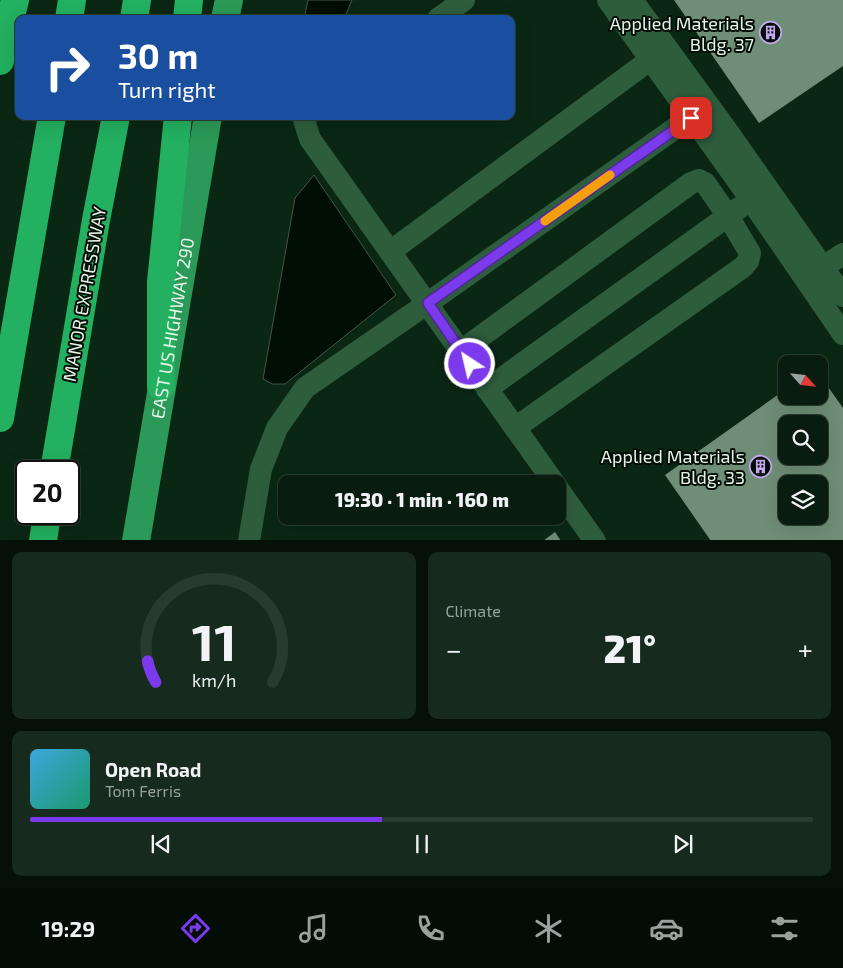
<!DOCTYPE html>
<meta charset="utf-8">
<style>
body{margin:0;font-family:"Exo 2",sans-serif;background:#162a1d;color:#f1f3f6;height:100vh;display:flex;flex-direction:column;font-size:19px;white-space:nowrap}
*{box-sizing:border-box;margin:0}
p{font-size:16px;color:#98a29e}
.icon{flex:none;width:28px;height:28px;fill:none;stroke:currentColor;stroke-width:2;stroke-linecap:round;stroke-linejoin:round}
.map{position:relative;height:540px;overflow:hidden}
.details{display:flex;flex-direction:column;gap:12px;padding:12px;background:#041008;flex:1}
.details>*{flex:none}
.guide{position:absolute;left:15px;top:15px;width:500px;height:105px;border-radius:10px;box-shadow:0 5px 20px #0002,0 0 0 1px #293b2f;background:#1a4fa0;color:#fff;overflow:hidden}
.needle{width:32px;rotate:117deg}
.controls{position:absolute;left:778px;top:355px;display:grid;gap:10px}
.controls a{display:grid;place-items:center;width:50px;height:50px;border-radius:10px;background:#081d0f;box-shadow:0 5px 20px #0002,0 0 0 1px #293b2f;font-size:25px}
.speed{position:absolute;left:15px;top:460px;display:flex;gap:10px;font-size:25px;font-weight:700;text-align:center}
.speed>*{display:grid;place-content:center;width:65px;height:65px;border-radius:50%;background:#081d0f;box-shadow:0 5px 20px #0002,0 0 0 1px #293b2f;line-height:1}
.speed .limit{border:2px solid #111;border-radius:8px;background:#fff;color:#111}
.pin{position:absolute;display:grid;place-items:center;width:42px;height:42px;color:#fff;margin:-21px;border-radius:10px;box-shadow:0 2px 8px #0006}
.me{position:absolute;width:55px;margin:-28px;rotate:325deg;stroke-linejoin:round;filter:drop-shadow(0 0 4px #0008)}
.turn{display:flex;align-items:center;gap:18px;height:105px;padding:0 20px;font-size:22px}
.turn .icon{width:65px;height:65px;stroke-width:2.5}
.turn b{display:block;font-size:35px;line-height:42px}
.big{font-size:38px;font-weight:800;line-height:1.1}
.details .widget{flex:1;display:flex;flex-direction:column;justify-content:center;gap:8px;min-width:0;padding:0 18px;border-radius:10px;background:#162a1d}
.details .dial{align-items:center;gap:0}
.dial svg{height:130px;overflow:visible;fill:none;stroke:#293b2f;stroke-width:7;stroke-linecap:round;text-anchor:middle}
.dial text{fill:#f1f3f6;stroke:none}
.song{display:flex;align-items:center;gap:15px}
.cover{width:60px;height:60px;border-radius:8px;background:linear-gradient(135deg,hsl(200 70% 55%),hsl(160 70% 35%))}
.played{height:5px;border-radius:2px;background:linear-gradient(90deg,#7c3aed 45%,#293b2f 45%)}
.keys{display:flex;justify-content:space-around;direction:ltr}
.heat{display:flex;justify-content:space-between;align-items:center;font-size:28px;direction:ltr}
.details .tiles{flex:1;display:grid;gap:12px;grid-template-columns:1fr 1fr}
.widget:last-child{grid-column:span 2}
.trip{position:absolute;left:278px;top:475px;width:288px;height:50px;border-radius:10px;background:#081d0f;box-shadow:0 5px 20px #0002,0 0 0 1px #293b2f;font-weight:800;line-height:50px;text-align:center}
.tab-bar{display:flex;height:80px;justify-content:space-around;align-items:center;background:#030c06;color:#98a29e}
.tab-bar .icon{width:35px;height:35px}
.tab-bar .active{color:#7c3aed}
.tab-bar b{font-size:22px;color:#f1f3f6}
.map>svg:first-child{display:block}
.water{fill:#000e03;stroke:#455448}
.building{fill:#6f8e77;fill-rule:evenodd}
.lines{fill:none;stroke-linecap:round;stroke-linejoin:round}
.minor{stroke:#2e5d3d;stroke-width:22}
.major{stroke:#2b9957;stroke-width:28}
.highway{stroke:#23b060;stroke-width:28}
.route-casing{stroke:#51269a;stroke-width:12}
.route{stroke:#7c3aed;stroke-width:9}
.slow{stroke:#f59e0b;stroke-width:9}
.labels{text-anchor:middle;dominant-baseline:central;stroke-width:4;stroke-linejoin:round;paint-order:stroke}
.poi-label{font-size:18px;fill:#e5f6e9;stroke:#030d05;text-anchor:end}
.street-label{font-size:18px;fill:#e5f6e9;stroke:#030d05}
</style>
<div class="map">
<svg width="843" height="541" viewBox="0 0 843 541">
<rect width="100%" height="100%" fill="#0a2714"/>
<!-- water -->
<g class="water">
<path d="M 308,0 L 352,0 L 344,19 L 304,19 Z"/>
<path d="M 314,175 L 396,295 L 285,384 L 272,384 L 263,379 L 295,198 Z"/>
</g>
<!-- building -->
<g class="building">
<path d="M 674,0 L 843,0 L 843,66 L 759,123 Z"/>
<path d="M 819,374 L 843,408 L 843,541 L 711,541 L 665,475 L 786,389 L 786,396 L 819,396 ZM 786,424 L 819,424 L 819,456 L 786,456 ZM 786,484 L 819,484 L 819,516 L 786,516 Z"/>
<path d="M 555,532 L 561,541 L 543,541 Z"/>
</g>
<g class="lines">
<!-- minor -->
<g class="minor">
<path d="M 608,0 L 740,184 L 843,334"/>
<path d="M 632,0 L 728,132 L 843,296"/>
<path d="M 438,19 L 464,0"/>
<path d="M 307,116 L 304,120 L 310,139 L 555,484"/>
<path d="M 391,251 L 662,51"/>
<path d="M 811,275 L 843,254"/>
<path d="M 461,351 L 691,183 L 699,180 L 705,183 L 728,216 L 750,253 L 748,261 L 743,267 L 515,428"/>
<path d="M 487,389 L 739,208"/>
<path d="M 556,486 L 595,541"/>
<path d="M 249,541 L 261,469 L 277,428 L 305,388 L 428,303 L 708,105"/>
</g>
<!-- major -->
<g class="major">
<path d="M 225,19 L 229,0"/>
<path id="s1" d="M 136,541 L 208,116"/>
</g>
<!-- highway -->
<g class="highway">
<path d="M 69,19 L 72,0"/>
<path d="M 134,19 L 137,0"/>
<path d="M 187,19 L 189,0"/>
<path d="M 0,61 L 15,0"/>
<path d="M 161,386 L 161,282 L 178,116"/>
<path d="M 0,418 L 52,116"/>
<path d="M 54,471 L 96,220 L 116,116"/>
<path d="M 43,541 L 47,514"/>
</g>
</g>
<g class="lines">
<defs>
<path id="route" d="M 470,364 L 428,303 L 691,118"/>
</defs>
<!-- route casing -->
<use href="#route" class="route-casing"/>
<!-- route -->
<use href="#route" class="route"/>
<!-- slow -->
<path class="slow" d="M 545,221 L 610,175"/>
</g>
<!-- icons -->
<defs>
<symbol id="building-ring" viewBox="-11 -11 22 22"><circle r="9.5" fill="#030d05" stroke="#c5a7f1" stroke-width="1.5"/><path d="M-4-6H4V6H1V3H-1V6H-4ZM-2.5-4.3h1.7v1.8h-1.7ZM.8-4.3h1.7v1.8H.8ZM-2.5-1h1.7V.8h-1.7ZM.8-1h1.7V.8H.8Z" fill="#c5a7f1"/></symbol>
</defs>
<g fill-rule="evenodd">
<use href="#building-ring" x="758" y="20" width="25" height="25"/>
<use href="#building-ring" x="748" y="454" width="25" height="25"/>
</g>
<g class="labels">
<!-- poi labels -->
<g class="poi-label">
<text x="754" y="23">Applied Materials<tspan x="754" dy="21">Bldg. 37</tspan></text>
<text x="745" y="456">Applied Materials<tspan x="745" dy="21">Bldg. 33</tspan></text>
</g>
<!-- street labels -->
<g class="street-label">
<text transform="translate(84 294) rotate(-80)">MANOR EXPRESSWAY</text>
<text stroke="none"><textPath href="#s1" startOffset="216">EAST US HIGHWAY 290</textPath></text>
</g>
</g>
</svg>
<div class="controls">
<a><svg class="needle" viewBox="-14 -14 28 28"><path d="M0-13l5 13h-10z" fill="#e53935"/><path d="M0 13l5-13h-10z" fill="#98a29e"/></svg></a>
<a><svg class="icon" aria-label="search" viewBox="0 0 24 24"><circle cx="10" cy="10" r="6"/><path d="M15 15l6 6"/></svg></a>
<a><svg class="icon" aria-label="layers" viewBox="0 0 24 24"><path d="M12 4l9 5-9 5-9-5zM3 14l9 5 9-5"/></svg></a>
</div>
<div class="speed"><div class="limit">20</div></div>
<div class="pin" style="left:691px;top:118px;background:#d93025"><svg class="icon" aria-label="arrive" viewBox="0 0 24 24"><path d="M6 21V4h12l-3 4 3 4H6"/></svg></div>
<svg class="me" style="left:470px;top:364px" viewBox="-20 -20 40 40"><circle r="17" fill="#7c3aed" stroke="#fff" stroke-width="3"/><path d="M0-11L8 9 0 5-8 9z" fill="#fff"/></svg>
<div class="trip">19:30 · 1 min · 160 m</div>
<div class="guide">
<div class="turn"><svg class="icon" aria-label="right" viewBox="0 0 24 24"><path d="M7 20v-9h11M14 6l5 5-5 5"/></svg><div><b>30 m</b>Turn right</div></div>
</div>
</div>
<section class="details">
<div class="tiles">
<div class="widget dial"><svg viewBox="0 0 100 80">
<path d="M14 69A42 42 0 1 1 86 69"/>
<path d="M14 69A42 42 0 0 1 9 56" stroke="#7c3aed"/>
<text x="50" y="56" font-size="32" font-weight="700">11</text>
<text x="50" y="72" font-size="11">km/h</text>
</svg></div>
<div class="widget"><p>Climate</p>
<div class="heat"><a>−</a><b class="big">21°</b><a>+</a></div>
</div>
<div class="widget">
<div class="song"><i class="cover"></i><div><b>Open Road</b><p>Tom Ferris</p></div></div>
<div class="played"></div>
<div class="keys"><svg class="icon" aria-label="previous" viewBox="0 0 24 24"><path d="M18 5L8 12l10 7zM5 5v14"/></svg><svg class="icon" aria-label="pause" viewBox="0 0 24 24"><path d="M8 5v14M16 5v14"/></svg><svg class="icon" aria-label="next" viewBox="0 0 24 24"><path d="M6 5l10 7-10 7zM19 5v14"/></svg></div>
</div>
</div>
</section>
<nav class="tab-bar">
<b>19:29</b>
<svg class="icon active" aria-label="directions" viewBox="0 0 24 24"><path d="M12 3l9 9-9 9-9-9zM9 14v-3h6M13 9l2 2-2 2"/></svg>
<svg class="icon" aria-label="music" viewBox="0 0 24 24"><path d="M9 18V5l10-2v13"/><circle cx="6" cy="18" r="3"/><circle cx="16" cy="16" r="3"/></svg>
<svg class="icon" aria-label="phone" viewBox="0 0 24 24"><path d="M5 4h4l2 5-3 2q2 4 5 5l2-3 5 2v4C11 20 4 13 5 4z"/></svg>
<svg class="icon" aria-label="climate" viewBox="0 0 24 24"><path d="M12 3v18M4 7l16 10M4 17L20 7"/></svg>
<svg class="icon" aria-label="car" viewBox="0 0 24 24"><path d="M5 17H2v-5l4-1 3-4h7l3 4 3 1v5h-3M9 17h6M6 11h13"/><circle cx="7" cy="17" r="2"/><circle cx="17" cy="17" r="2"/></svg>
<svg class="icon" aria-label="filters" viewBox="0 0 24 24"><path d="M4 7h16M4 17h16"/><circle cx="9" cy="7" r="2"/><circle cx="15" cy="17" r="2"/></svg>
</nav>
